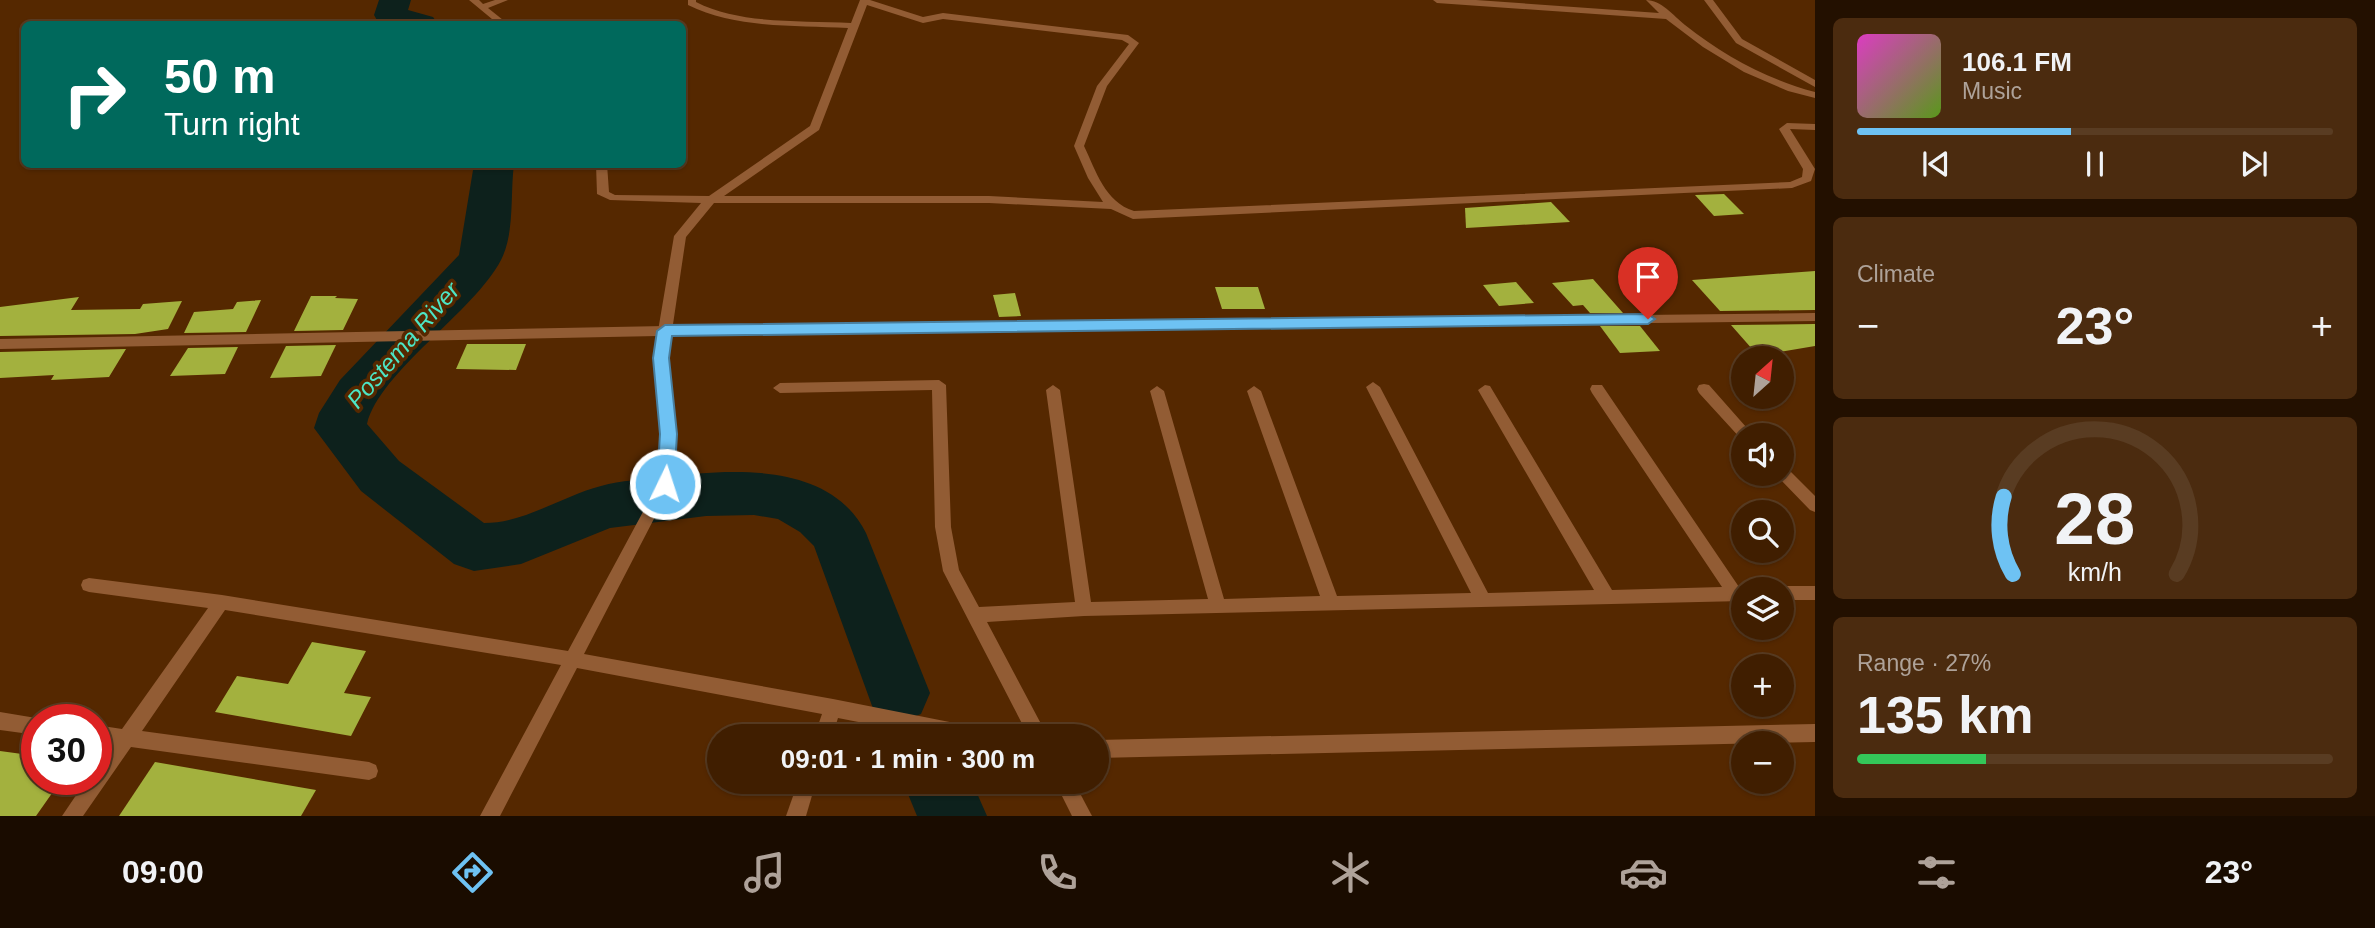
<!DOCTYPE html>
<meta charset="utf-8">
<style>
body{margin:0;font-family:Arial,sans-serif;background:#4b2b0f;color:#f1f3f6;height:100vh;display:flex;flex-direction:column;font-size:26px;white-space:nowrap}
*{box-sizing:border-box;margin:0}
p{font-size:23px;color:#aea299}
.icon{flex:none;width:38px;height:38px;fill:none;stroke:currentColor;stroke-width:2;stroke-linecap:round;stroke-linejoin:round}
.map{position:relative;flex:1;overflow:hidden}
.details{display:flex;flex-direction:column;gap:18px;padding:18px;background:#231000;width:560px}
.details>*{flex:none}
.banner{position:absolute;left:21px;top:21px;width:665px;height:147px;border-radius:10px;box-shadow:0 2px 5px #0004,0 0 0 2px #593c22;background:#00695c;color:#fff;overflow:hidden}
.needle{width:46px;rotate:27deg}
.controls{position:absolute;left:1731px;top:346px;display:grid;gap:14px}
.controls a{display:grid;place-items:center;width:63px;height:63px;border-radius:50%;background:#401e00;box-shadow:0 2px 5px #0004,0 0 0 2px #593c22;font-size:35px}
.speed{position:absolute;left:21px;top:704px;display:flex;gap:14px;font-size:35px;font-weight:700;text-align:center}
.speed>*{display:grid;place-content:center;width:91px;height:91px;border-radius:50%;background:#401e00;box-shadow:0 2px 5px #0004,0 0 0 2px #593c22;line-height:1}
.speed .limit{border:10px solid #d22;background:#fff;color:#111}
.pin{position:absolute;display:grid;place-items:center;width:60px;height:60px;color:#fff;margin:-72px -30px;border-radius:50% 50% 50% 0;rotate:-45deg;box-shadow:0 0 7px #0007}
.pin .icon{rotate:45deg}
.me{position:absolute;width:77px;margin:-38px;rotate:4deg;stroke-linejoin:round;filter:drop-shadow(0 0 5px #0008)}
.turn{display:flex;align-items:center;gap:24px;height:147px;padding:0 28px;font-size:32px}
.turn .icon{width:91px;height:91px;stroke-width:2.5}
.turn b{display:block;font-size:49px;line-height:60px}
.big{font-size:52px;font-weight:800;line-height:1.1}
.details .card{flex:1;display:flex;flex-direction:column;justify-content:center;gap:10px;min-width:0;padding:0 24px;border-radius:10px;background:#4b2b0f}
.details .dial{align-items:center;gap:0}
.dial svg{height:182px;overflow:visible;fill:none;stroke:#593c22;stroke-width:7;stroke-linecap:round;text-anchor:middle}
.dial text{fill:#f1f3f6;stroke:none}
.song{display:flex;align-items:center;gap:21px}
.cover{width:84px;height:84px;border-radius:10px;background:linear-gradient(135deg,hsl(310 70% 55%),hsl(90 70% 35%))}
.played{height:7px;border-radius:4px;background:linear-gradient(90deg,#6ec2f3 45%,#593c22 45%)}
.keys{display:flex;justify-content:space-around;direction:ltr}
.heat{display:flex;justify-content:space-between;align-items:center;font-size:38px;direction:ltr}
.charge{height:10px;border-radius:5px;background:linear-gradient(90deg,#34c759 27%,#593c22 0)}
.trip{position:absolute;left:707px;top:724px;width:402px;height:70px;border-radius:35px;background:#401e00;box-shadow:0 2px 5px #0004,0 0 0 2px #593c22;font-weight:800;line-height:70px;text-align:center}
.dock{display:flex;height:112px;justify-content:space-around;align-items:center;background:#1a0c00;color:#aea299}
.dock .icon{width:49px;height:49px}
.dock .current{color:#6ec2f3}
.dock b{font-size:32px;color:#f1f3f6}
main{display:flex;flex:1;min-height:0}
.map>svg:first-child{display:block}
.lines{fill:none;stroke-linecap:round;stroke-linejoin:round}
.river{fill:#0d211c;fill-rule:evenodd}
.building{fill:#a3b13e}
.lane{fill:#925c34;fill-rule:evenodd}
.street{fill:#925c34;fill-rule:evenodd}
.route{fill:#6ec2f3;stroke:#487e9e;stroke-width:2}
.labels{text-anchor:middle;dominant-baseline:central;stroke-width:7;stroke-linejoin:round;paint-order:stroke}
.water-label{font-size:24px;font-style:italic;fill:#4ce5c5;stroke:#552800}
</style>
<main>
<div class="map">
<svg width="1815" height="816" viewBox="0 0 1815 816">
<rect width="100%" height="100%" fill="#552800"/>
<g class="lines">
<!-- river -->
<g class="river">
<path d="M 379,0 L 411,0 L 408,10 L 433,17 L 438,24 L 378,22 L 374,15 Z"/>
<path d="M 474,164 L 514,164 C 510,194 515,233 501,260 C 474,312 380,371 367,424 L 399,461 L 484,523 C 525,523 562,496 601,486 C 621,480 643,480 664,477 C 731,469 830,461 866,533 L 930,693 L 921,714 L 898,723 L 875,714 L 814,546 L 800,532 L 778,519 L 754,515 L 706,516 L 610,528 L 521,564 L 474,571 L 454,564 L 361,491 L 314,428 L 319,413 L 340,380 L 459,255 Z"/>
<path d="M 903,782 L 972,782 L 987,816 L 917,816 Z"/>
</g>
</g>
<!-- building -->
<g class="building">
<path d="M 1724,194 L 1744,214 L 1714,216 L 1695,195 Z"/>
<path d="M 1551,202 L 1570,222 L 1466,228 L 1465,208 Z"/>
<path d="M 1815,271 L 1815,310 L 1720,311 L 1692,280 Z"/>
<path d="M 1593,279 L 1623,313 L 1590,313 L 1583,305 L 1573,306 L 1552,283 Z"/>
<path d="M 1516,282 L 1534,303 L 1499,306 L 1483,285 Z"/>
<path d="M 1215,287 L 1258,287 L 1265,309 L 1222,309 Z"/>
<path d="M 1015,293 L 1021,316 L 999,317 L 993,295 Z"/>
<path d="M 311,296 L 337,296 L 335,298 L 358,299 L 343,330 L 294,331 Z"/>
<path d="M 79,297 L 71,310 L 140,309 L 143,304 L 182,301 L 168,329 L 135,334 L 0,336 L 0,307 Z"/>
<path d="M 261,300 L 246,332 L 184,333 L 194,312 L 233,309 L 237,302 Z"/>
<path d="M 1815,324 L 1815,346 L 1774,353 L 1769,349 L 1753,350 L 1731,325 Z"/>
<path d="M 1600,326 L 1640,326 L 1660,351 L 1620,353 Z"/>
<path d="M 467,344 L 526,344 L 516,370 L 456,369 Z"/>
<path d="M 336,345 L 321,376 L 270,378 L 286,346 Z"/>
<path d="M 238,347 L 225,374 L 170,376 L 188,348 Z"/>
<path d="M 126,349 L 109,377 L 51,380 L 54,375 L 0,378 L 0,352 Z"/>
<path d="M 312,642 L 366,651 L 344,693 L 371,697 L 351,736 L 215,712 L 237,676 L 288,684 Z"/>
<path d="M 0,751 L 37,756 L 37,779 L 62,779 L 36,816 L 0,816 Z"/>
<path d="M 155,762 L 316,790 L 301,816 L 119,816 Z"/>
</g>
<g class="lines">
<!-- lane -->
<g class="lane">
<path d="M 469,0 L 479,0 L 483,4 L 495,0 L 508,0 L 488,8 L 508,24 L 498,24 Z"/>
<path d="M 688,0 L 696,0 L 696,2 C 741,25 801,20 851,23 L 860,0 L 870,0 L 923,17 L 943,13 L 1128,35 L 1139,43 L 1107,86 L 1084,146 C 1096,171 1105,202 1134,211 L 1790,182 L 1802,177 L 1803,169 L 1779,129 L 1787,123 L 1815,124 L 1815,130 L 1790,129 L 1815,169 L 1811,181 L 1792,188 L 1133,219 L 1111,209 L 989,203 L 714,203 L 686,237 L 672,331 L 665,336 L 658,331 L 674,236 L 701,203 L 610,200 L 597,194 L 596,164 L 607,164 L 609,192 L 615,195 L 709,196 L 810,126 L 848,28 C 796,25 736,29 688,5 ZM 867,5 L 923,23 L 943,19 L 1122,40 L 1129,44 L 1097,86 L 1074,146 L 1088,178 L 1103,202 L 989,196 L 724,196 L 819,130 Z"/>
<path d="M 1433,0 L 1476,0 L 1659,13 L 1646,0 C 1661,0 1673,15 1685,25 C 1724,56 1767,79 1815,92 L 1815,98 L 1788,91 L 1744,72 L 1703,47 L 1666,19 L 1437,3 Z"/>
</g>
<!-- street -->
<g class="street">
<path d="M 1704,0 L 1713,0 L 1742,39 L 1815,80 L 1815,87 L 1736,43 Z"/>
<path d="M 1815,313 L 1815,321 L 671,335 L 668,358 L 675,434 L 672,484 L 584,654 L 833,699 L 980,728 L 986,731 L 989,737 L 935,737 L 838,718 L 832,737 L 814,737 L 822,714 L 577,668 L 500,816 L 480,816 L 561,665 L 225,610 L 142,731 L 369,762 L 376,765 L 378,771 L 376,777 L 369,780 L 131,747 L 83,816 L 62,816 L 87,779 L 96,779 L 96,766 L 111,745 L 96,743 L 96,725 L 122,729 L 208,608 L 89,592 L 83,590 L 81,585 L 83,580 L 89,578 L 222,595 L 568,651 L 658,484 L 661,434 L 654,358 L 658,336 L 0,349 L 0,339 L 665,326 Z"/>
<path d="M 939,380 L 946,385 L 951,527 L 959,570 L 979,607 L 1075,602 L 1046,390 L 1053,385 L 1060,390 L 1091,602 L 1208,599 L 1150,391 L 1157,386 L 1164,391 L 1224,599 L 1320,596 L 1247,391 L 1254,386 L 1261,391 L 1337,596 L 1471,593 L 1366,387 L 1373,382 L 1380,387 L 1488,593 L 1594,590 L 1478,390 L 1485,385 L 1490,386 L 1612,590 L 1722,587 L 1592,393 L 1590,389 L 1592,385 L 1602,385 L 1739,587 L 1749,590 L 1743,590 L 1743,601 L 1084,616 L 987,622 L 1048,737 L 1029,737 L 943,571 L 935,527 L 932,390 L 780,393 L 773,388 L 780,383 Z"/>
<path d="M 1704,384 L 1709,385 L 1754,436 L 1743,436 L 1742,440 L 1699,393 L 1697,389 L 1699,385 Z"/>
<path d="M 1782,466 L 1787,468 L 1815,496 L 1815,512 L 1810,510 L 1777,476 L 1776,474 L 1782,474 Z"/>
<path d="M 1782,586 L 1815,586 L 1815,600 L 1782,600 L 1782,590 L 1775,590 Z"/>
<path d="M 0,712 L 42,719 L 37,719 L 37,735 L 0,730 Z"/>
<path d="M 1815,724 L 1815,742 L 1097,758 L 1097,740 Z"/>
<path d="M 798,782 L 816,782 L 806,816 L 786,816 Z"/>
<path d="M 1055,782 L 1074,782 L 1092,816 L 1072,816 Z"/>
</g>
</g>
<!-- route -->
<path class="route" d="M 1648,314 L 1655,319 L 1648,324 L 672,336 L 669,358 L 677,434 L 674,484 L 665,491 L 657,484 L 660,434 L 653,358 L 657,331 L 665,325 Z"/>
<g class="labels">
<!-- water labels -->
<g class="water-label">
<text transform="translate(403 345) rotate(-49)">Postema River</text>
</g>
</g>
</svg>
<div class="controls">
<a><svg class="needle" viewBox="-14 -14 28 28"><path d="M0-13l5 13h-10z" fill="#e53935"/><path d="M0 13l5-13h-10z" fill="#aea299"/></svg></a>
<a><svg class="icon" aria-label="sound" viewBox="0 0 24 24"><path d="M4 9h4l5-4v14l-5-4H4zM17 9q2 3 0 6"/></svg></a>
<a><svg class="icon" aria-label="search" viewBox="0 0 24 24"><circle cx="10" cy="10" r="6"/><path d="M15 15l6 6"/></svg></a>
<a><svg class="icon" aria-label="layers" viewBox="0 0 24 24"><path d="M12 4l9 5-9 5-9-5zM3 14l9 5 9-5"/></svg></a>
<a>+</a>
<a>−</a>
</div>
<div class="speed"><div class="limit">30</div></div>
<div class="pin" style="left:1648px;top:319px;background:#d93025"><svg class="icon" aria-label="arrive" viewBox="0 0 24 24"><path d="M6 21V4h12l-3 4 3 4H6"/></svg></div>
<svg class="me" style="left:665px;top:484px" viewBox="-20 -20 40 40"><circle r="17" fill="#6ec2f3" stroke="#fff" stroke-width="3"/><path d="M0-11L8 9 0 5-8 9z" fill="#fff"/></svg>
<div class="trip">09:01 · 1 min · 300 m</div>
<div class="banner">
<div class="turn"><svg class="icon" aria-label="right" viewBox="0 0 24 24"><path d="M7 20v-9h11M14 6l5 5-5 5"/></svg><div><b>50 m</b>Turn right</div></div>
</div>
</div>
<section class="details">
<div class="card">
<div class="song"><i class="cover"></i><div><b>106.1 FM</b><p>Music</p></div></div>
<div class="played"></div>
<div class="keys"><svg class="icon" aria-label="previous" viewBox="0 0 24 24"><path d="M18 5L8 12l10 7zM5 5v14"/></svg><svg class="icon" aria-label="pause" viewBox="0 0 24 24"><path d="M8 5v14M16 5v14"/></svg><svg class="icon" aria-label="next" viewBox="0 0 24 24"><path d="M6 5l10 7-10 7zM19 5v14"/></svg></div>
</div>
<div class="card"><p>Climate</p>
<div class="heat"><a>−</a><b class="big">23°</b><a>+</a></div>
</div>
<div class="card dial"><svg viewBox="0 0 100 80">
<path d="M14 69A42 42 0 1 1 86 69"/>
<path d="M14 69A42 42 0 0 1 10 35" stroke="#6ec2f3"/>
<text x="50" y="56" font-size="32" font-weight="700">28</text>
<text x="50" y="72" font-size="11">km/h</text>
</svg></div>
<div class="card"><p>Range · 27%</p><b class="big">135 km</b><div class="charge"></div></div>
</section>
</main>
<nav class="dock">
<b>09:00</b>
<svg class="icon current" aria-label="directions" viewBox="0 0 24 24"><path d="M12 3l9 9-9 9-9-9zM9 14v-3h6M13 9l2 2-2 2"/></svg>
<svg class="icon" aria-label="music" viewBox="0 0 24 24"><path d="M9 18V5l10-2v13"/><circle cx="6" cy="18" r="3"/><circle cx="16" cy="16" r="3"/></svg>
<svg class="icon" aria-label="phone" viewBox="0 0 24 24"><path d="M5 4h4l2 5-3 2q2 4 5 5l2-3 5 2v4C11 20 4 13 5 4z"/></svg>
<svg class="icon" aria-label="climate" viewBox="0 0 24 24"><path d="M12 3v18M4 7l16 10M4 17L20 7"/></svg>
<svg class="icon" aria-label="car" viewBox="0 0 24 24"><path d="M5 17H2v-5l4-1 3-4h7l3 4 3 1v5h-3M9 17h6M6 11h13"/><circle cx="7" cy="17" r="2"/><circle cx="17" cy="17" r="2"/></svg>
<svg class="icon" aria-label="filters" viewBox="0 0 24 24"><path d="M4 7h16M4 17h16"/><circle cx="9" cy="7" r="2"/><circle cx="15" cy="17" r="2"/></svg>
<b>23°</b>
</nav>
